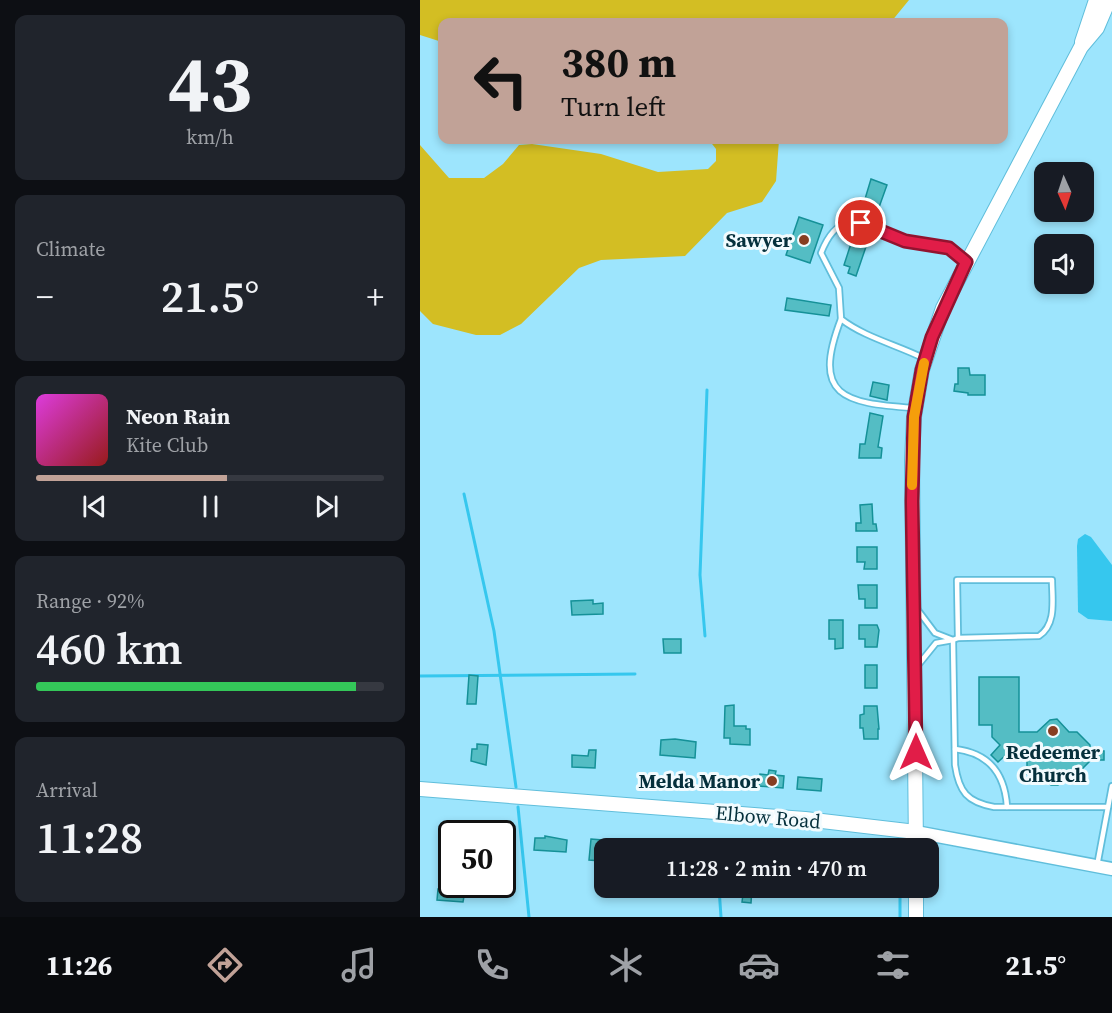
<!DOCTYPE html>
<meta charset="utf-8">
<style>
body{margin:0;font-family:"Source Serif 4",serif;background:#20242c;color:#f1f3f6;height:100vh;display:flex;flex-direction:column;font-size:22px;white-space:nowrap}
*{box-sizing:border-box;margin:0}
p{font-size:20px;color:#9ea1a6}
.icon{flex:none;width:33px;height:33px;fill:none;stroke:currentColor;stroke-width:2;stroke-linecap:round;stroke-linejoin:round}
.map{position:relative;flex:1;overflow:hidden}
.details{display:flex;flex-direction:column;gap:15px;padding:15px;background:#0d0f14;width:420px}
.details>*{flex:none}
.top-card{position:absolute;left:18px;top:18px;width:570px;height:126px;border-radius:12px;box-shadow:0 3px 9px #0003;background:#c1a297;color:#111;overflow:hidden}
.needle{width:39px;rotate:177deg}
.buttons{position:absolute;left:614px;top:162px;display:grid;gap:12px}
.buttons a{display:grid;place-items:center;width:60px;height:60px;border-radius:12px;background:#171b24;box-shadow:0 3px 9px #0003;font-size:30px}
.speed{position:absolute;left:18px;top:820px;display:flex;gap:12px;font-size:30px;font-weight:700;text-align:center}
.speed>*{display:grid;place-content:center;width:78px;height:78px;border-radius:50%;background:#171b24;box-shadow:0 3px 9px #0003;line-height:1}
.speed .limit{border:3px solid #111;border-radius:9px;background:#fff;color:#111}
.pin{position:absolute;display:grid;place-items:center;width:51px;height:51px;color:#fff;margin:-26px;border:3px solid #fff;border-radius:50%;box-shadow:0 2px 6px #0007}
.me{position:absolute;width:66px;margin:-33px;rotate:0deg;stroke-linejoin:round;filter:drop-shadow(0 0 4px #0008)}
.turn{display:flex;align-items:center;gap:21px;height:126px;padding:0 24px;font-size:27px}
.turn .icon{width:78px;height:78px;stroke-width:2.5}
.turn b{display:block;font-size:42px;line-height:51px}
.big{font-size:45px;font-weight:600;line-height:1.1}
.details .tile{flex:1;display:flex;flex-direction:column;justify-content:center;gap:9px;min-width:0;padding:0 21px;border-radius:12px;background:#20242c}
.details .dial{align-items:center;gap:0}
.dial b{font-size:78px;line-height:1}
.song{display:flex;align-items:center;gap:18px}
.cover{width:72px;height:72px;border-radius:9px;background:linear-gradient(135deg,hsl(300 70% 55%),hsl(0 70% 35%))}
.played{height:6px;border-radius:3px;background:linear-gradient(90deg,#c1a297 55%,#363941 55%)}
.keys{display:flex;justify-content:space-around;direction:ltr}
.heat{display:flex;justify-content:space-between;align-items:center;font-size:33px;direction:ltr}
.charge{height:9px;border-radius:4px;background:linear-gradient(90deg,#34c759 92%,#363941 0)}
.trip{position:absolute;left:174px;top:838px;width:345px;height:60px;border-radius:12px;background:#171b24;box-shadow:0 3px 9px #0003;font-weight:600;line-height:60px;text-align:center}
.tab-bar{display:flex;height:96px;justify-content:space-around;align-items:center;background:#090b0e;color:#9ea1a6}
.tab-bar .icon{width:42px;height:42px}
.tab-bar .current{color:#c1a297}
.tab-bar b{font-size:27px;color:#f1f3f6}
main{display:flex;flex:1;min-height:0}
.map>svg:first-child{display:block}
.green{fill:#d3be23}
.water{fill:#36c7ee}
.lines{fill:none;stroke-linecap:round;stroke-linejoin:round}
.stream{stroke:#36c7ee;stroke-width:3}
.building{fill:#54bdc4;stroke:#159198;stroke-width:1.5}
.service-casing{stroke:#60bedb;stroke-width:8}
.tertiary-casing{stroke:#60bedb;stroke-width:15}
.secondary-casing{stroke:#60bedb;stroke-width:16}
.service{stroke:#fff;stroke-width:4.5}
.tertiary{stroke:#fff;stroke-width:12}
.secondary{stroke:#fff;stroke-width:14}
.route-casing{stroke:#92132f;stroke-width:15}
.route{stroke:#e11d48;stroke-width:10}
.slow{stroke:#f59e0b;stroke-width:10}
.poi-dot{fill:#873e22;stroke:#f2fbfe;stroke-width:2}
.labels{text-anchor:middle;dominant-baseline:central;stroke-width:6;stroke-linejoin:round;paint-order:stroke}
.poi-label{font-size:20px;font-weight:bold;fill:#05303c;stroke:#f2fbfe;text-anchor:end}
.street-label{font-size:20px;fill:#05303c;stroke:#f2fbfe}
</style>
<main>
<section class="details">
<div class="tile dial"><b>43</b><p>km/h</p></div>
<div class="tile"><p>Climate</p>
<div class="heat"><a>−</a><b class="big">21.5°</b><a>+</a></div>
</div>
<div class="tile">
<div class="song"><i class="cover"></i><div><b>Neon Rain</b><p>Kite Club</p></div></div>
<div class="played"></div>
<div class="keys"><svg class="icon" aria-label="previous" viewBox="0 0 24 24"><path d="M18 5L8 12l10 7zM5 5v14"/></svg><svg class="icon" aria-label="pause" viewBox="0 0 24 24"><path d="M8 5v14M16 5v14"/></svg><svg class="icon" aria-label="next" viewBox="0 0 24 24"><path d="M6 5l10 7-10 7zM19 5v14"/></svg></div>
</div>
<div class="tile"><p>Range · 92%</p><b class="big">460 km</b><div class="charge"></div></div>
<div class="tile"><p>Arrival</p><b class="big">11:28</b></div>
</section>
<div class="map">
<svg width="692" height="917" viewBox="0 0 692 917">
<rect width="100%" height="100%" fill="#9de5fd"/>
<!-- green -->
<g class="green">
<path d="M 0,0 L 489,0 L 471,22 L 22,22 L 22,42 L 0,35 Z"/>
<path d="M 289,140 L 359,140 L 356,181 L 342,202 L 307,213 L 265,256 L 181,260 L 159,268 L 101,324 L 80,335 L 56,335 L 13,324 L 0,311 L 0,145 L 29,178 L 64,178 L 83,164 L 99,145 L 112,144 L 181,154 L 238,172 L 288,169 L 296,161 L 296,149 Z"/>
</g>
<!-- water -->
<path class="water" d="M 665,534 L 671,537 L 692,565 L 692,621 L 668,619 L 658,612 L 657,546 L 658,539 Z"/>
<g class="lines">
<!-- stream -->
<g class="stream">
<path d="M 44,494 L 74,631 L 96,787"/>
<path d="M 285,636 L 280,575 L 287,390"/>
<path d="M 0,676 L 215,674"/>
<path d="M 98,807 L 109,917"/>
<path d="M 299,888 L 301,917"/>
<path d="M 480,917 L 480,888"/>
</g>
</g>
<!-- building -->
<g class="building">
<path d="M 451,179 L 467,185 L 453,224 L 439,219 Z"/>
<path d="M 379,217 L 403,225 L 390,263 L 366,255 Z"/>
<path d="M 436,228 L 451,232 L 436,276 L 428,273 L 430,267 L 424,265 Z"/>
<path d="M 367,298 L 411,305 L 409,316 L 365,310 Z"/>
<path d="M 538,368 L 549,368 L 550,375 L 565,375 L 565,395 L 548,395 L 548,393 L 534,391 L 535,384 L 538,384 Z"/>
<path d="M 453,382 L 469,385 L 467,400 L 450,396 Z"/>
<path d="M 450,413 L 463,416 L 458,447 L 462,448 L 461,458 L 439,458 L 440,444 L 445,444 Z"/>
<path d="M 452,504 L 453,524 L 456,524 L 457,531 L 436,531 L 436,523 L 441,523 L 440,505 Z"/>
<path d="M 437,547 L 457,547 L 457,569 L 444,569 L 445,562 L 437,562 Z"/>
<path d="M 438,585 L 457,585 L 457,608 L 445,608 L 445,599 L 439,599 Z"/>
<path d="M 173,600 L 173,604 L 183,603 L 183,614 L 152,615 L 151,601 Z"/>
<path d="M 409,620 L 423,620 L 423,648 L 415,649 L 415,639 L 409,639 Z"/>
<path d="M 439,625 L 457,625 L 459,630 L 457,647 L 445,647 L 445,639 L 439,639 Z"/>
<path d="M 243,639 L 261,639 L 261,653 L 244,653 Z"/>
<rect x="445" y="665" width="12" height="23"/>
<path d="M 49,675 L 58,676 L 56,704 L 47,704 Z"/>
<path d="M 559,677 L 599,677 L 599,732 L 617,732 L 630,720 L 637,719 L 649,732 L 657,732 L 670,745 L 670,751 L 684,751 L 684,760 L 671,760 L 658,773 L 649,773 L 638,785 L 631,785 L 619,774 L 607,774 L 607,760 L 595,760 L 588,753 L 578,762 L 571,755 L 580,745 L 572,737 L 572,725 L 559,725 Z"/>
<path d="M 314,705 L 314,726 L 326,726 L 326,729 L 330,729 L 330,745 L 310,744 L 310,738 L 304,738 L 305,706 Z"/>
<path d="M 444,706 L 457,706 L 459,729 L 458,729 L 458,739 L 444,739 L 443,728 L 440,728 L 440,715 L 444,714 Z"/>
<path d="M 255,739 L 276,742 L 275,758 L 240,755 L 241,740 Z"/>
<path d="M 57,744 L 68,745 L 66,765 L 51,761 L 52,749 L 57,749 Z"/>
<path d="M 169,750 L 176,750 L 175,768 L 152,767 L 152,755 L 168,756 Z"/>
<path d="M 349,770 L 356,771 L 355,775 L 364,776 L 363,788 L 339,786 L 340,774 L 348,775 Z"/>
<path d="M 378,777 L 402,779 L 401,791 L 377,789 Z"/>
<path d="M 125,836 L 147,840 L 146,852 L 114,850 L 115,838 L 125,838 Z"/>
<path d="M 171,839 L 182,840 L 181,861 L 169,860 Z"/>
<path d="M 310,888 L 332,888 L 331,903 L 322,902 L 323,894 L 310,893 Z"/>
<path d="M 18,889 L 45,891 L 43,902 L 17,900 Z"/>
</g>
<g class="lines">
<defs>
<g id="service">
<path d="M 421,319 C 391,397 424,403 493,408"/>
<path d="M 503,358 C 477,345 444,337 421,319 L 419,288 L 401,253 C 421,202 447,229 484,241 C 497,245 519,243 530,249 C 535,251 540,257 545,260"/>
<path d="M 537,580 L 632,580 C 632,599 637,624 619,636 L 538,638 Z"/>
<path d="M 497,609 L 515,633 L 533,640 L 516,643 L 499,664"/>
<path d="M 538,638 L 533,640 L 535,765 C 539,792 547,802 574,807 L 688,807"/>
<path d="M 535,749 C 569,753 585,774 587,807"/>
<path d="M 677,866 L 692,786"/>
</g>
<path id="tertiary" d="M 496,832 L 692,869"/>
<g id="secondary">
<path d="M 662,42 L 676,0"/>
<path d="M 0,789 L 385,819 L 496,832"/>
<path d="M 496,849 L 492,460 L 494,417 L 502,370 L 523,308 L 661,47 L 677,28 L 689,0"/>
<path d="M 496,917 L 496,888"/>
</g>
</defs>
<!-- service casing -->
<use href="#service" class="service-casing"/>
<!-- tertiary casing -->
<use href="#tertiary" class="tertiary-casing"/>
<!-- secondary casing -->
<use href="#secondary" class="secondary-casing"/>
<!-- service -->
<use href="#service" class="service"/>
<!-- tertiary -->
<use href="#tertiary" class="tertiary"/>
<!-- secondary -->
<use href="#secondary" class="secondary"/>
</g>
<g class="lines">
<defs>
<path id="route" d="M 441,223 L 485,241 L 529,248 L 546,262 L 512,337 L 502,370 L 494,417 L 492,501 L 496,752"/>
</defs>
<!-- route casing -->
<use href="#route" class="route-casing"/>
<!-- route -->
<use href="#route" class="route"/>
<!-- slow -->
<path class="slow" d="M 492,485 L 494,417 L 504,363"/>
</g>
<!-- markers -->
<g class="poi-dot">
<circle cx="384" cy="240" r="6"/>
<circle cx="633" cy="731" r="6"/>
<circle cx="352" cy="781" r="6"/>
</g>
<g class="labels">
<!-- poi labels -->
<g class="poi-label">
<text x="372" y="240">Sawyer</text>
<text x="633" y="752" text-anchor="middle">Redeemer<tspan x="633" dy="23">Church</tspan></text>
<text x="340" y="781">Melda Manor</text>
</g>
<!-- street labels -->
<g class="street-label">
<text transform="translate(348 817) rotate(5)">Elbow Road</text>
</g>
</g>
</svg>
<div class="buttons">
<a><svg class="needle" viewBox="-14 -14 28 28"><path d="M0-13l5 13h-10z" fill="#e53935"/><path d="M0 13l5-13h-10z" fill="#9ea1a6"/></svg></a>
<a><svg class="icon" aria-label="sound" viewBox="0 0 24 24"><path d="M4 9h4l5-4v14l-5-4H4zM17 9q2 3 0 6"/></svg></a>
</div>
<div class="speed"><div class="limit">50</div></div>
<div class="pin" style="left:441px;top:223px;background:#d93025"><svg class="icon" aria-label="arrive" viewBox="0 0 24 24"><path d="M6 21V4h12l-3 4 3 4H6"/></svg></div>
<svg class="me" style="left:496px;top:752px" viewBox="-20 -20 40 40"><path d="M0-17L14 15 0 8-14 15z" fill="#e11d48" stroke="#fff" stroke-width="4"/></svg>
<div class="trip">11:28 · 2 min · 470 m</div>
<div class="top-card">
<div class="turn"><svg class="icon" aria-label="left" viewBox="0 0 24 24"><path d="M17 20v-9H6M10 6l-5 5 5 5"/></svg><div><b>380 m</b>Turn left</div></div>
</div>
</div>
</main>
<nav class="tab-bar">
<b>11:26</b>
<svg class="icon current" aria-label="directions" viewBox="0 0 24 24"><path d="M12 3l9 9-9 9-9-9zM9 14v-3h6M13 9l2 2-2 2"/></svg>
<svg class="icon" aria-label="music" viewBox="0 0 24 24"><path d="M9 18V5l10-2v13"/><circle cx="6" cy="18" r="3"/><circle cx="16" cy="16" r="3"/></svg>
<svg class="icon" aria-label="phone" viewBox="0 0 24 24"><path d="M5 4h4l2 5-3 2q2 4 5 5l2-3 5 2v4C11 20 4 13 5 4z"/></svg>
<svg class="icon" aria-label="climate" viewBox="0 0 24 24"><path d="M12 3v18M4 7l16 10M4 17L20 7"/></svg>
<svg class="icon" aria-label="car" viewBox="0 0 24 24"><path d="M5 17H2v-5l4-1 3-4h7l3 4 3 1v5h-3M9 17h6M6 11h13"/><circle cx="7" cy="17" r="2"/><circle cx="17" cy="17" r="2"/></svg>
<svg class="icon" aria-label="filters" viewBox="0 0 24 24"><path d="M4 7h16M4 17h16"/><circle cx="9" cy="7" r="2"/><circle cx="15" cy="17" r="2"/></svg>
<b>21.5°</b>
</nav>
